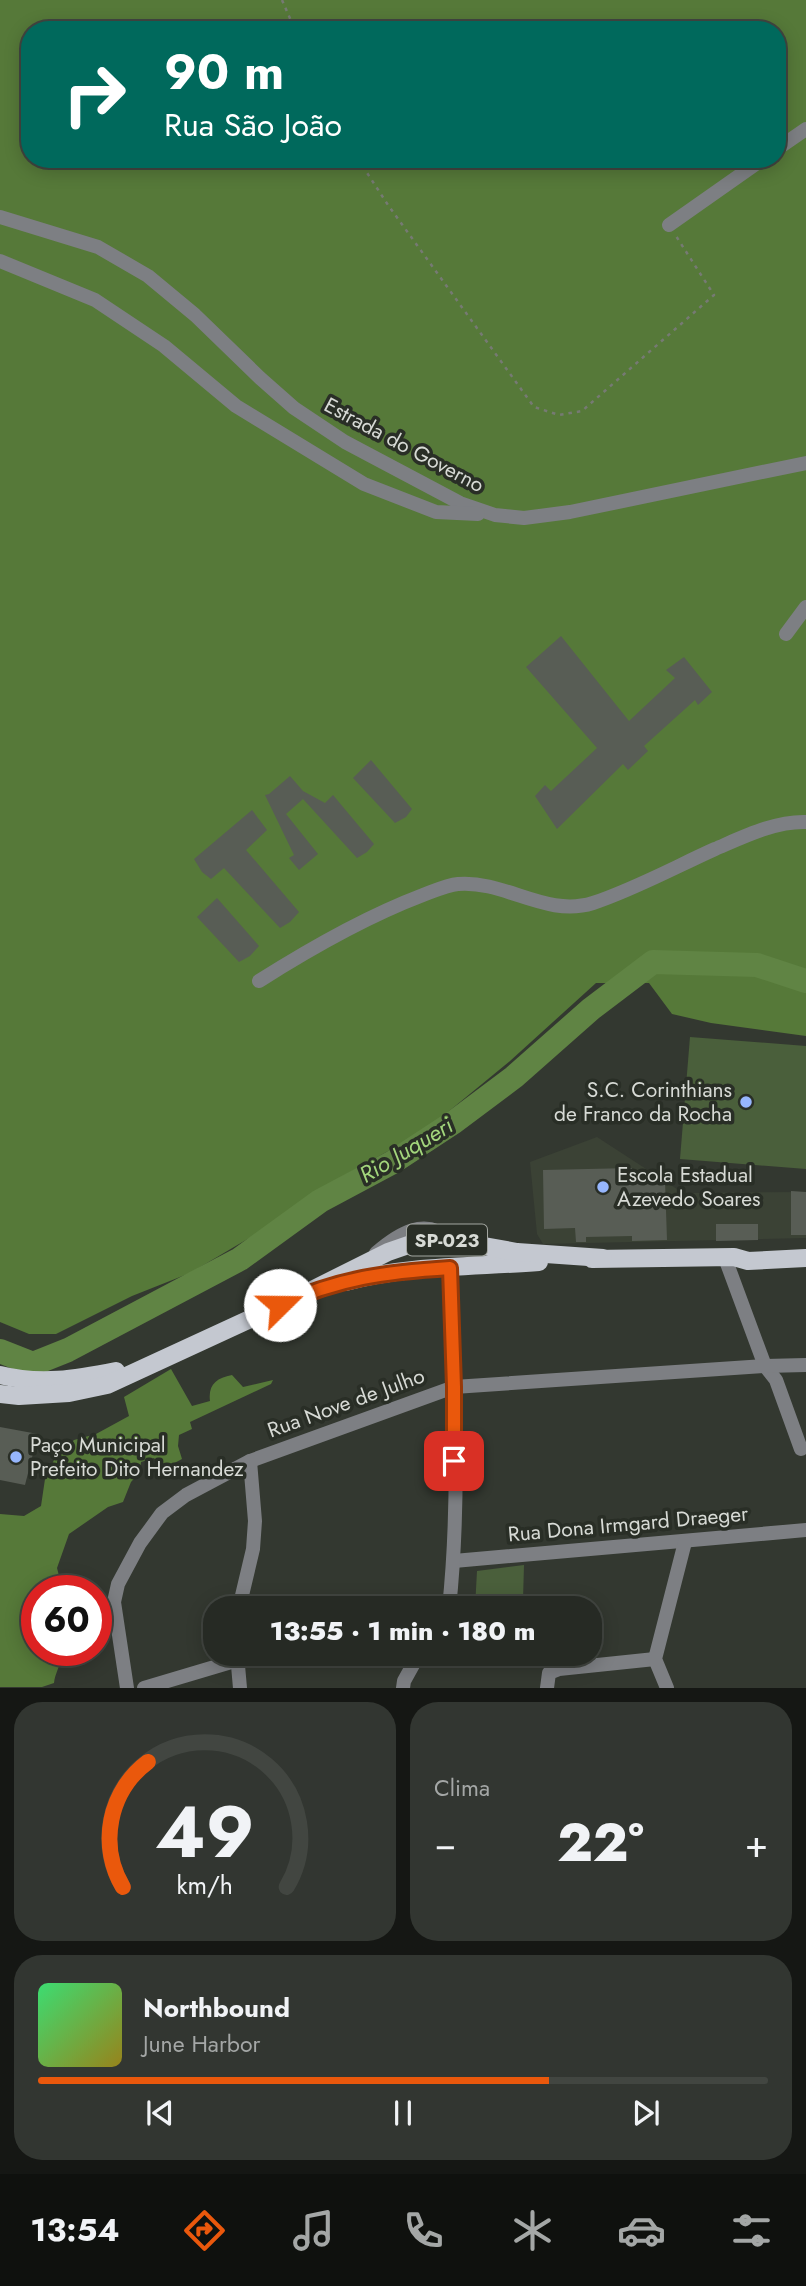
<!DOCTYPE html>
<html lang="pt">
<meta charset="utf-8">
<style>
body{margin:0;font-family:Jost,sans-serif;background:#323631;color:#f1f3f6;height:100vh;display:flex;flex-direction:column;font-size:26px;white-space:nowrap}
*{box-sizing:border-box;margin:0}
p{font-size:23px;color:#a4a7a6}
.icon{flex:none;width:38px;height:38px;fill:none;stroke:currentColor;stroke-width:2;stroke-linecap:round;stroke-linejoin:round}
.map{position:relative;height:1688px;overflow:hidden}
.panel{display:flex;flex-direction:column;gap:14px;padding:14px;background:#151714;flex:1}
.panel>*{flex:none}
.banner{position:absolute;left:21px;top:21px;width:765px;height:147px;border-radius:28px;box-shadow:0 4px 18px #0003,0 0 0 2px #424641;background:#00695c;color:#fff;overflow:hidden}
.speed{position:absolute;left:21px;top:1575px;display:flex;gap:14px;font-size:35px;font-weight:700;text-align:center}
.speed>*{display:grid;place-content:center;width:91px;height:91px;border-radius:50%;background:#262a24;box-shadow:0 4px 18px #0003,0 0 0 2px #424641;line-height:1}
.speed .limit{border:10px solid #d22;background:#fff;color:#111}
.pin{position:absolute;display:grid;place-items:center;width:60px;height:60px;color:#fff;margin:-30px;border-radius:14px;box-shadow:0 4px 10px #0006}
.me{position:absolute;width:77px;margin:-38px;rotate:68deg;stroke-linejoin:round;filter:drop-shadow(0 0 5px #0008)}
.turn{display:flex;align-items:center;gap:24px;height:147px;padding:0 28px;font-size:32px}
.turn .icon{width:91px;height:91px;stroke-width:2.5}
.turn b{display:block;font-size:49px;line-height:60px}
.big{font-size:52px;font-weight:800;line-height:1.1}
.panel .tile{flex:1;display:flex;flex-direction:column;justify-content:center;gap:10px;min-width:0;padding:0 24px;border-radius:28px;background:#323631}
.panel .dial{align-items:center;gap:0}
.dial svg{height:182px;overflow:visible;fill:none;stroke:#424641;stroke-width:7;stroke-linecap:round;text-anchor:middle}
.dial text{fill:#f1f3f6;stroke:none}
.song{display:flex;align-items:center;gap:21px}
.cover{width:84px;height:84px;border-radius:10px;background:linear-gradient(135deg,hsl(140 70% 55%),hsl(50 70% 35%))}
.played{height:7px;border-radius:4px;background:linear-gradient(90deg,#ea580c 70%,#424641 70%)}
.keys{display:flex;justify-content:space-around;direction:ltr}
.heat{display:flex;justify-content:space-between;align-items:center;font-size:38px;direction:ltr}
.panel .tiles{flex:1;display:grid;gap:14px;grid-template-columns:1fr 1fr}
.tile:last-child{grid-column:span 2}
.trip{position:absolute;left:203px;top:1596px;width:399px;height:70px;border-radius:28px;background:#262a24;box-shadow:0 4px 18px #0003,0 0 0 2px #424641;font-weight:800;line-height:70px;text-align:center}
.menu{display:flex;height:112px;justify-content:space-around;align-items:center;background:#0f110e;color:#a4a7a6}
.menu .icon{width:49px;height:49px}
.menu .active{color:#ea580c}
.menu b{font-size:32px;color:#f1f3f6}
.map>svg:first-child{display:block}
.built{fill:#3b4235}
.green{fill:#4a5f3b}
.forest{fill:#567939;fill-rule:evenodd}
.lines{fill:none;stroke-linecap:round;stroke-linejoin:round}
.river{stroke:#608444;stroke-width:24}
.building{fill:#585d55}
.path{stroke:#767a73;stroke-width:2.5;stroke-dasharray:3.5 5;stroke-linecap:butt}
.minor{stroke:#7d7f83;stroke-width:14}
.major{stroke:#c4c8d0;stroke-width:18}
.route-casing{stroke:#983908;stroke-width:18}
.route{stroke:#ea580c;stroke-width:12}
.poi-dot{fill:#96b6fd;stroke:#292e26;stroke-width:2.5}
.labels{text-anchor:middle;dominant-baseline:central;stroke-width:7;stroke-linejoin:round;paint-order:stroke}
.shield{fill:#292e26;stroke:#a3a6a0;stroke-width:2}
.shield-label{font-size:19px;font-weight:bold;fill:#d7dad5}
.street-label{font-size:21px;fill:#d7dad5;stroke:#292e26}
.poi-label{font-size:21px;fill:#d7dad5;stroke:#292e26;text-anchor:start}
.water-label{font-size:23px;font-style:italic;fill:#a3d67c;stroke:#292e26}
</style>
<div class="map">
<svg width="806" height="1688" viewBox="0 0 806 1688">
<rect width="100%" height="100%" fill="#333830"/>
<!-- built -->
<path class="built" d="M 597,1137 L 683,1193 L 806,1192 L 806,1238 L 543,1244 L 537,1234 L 530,1162 Z"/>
<!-- green -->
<g class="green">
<path d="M 690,1037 L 806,1046 L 806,1169 L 680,1159 Z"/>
<path d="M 524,1565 L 523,1600 L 516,1601 L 516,1608 L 475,1608 L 477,1571 Z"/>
</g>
<!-- forest -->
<g class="forest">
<path d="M 0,0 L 806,0 L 806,1036 L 711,1023 L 672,1014 L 649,983 L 596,983 L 510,1061 L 426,1130 L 316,1191 L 256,1234 L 190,1273 L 132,1296 L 56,1334 L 29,1334 L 0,1322 ZM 30,30 L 777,30 L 777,159 L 30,159 Z"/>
<path d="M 171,1369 L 192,1406 L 210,1401 C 208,1385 216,1378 232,1375 L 243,1387 L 273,1380 L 271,1384 L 190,1422 L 192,1429 L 179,1435 L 178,1446 L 182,1459 L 163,1469 L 154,1458 L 141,1462 L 140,1472 L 131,1482 L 123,1502 L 108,1507 L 69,1534 L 57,1568 L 63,1591 L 37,1591 L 37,1650 L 60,1650 C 64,1662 55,1671 54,1683 L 42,1687 L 0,1687 L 0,1514 L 24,1516 L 41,1506 L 45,1479 L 54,1460 L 74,1440 L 96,1434 L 129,1416 L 124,1397 Z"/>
</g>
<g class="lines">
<!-- river -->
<path class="river" d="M 0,1351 L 33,1364 L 68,1350 L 240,1259 L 320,1201 L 393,1162 L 454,1122 L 514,1077 L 591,1009 L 653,962 L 757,965 L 806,981"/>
</g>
<!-- building -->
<g class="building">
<path d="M 561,636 L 629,721 L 675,678 L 666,670 L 684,657 L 712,692 L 698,705 L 695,700 L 644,746 L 648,751 L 628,770 L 623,764 L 557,829 L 535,796 L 545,785 L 551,791 L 597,748 L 526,667 Z"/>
<path d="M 371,760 L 412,809 L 406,817 L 395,823 L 353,778 Z"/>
<path d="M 290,776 L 303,791 L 325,803 L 333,795 L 374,844 L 367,852 L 357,858 L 303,799 L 286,814 L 318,854 L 299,870 L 289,858 L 294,855 L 265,795 L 269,794 Z"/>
<path d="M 252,810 L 267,830 L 246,850 L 299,912 L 290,922 L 280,928 L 224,868 L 211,879 L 202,872 L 194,859 Z"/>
<path d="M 217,898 L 259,946 L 250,956 L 239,962 L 197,917 Z"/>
<path d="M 632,1168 L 632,1182 L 665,1181 L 667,1240 L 632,1241 L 632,1236 L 586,1237 L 586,1242 L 576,1242 L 575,1228 L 544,1229 L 543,1170 Z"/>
<path d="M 791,1191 L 806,1192 L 806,1235 L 791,1235 Z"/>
<path d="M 716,1224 L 758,1224 L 758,1240 L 716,1241 Z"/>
<path d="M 0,1427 L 38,1434 L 25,1485 L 0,1480 Z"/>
</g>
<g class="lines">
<!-- path -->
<g class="path">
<path d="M 282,0 L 295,30"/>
<path d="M 358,159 L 388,205 L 534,407 L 559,415 L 582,411 L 714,295 L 676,236"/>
</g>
<!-- minor -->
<g class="minor">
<path d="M 777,149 L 806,129"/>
<path d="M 0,217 L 98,247 L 148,276 L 195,315 L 260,378 L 294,408 L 345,442 L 460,503 L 495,515 L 524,518 L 570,512 L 806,463"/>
<path d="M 669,225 L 763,159"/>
<path d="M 0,261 L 95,300 L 164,346 L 236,406 L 364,484 L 436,512 L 478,514"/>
<path d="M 786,634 L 806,607"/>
<path d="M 259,981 C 311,948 365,917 423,895 C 434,891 447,885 458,884 C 505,880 546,918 593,903 C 635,889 675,867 715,849 C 743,837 775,821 806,822"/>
<path d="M 376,1253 C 398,1234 425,1216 450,1240"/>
<path d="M 725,1258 L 765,1366 L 776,1380 L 801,1449"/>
<path d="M 454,1561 L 806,1530"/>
<path d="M 239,1608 L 253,1549 L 255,1521 L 250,1461"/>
<path d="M 449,1608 C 461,1496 454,1381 450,1268"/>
<path d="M 237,1654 L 240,1688"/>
<path d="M 127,1688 L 114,1602 L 118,1584 L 140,1543 L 162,1513 L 186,1495 L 250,1461 L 454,1387 L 765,1366 L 806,1365"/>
<path d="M 144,1688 L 238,1660"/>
<path d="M 403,1688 L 404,1681 L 419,1654"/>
<path d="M 547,1688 L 549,1673 L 559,1669 L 655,1659"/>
<path d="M 667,1688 L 655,1659 L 685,1542"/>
</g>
<!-- major -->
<g class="major">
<path d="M 592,1259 L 734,1257 L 748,1261 L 806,1258"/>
<path d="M 345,1282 C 408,1265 475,1267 539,1262"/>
<path d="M 0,1375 C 40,1385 76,1379 116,1371"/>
<path d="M 0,1394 L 19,1396 L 69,1393 L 107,1385 L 302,1295 L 388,1252 L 414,1243 L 450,1240 L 517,1252 L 603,1258"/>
</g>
</g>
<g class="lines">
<defs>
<path id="route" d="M 280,1305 C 339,1278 386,1272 450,1268 L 454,1387 L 454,1461"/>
</defs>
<!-- route casing -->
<use href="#route" class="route-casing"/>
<!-- route -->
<use href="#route" class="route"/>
</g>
<!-- markers -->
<g class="poi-dot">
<circle cx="746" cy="1102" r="7"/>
<circle cx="603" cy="1187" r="7"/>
<circle cx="16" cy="1457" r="7"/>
</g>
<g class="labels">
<!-- shield labels -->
<rect class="shield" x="407" y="1224.5" width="80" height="31" rx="5"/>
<g class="shield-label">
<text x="447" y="1240">SP-023</text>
</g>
<!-- street labels -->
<g class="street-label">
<text transform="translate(404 445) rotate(28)">Estrada do Governo</text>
<text transform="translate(346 1403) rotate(-20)">Rua Nove de Julho</text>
<text transform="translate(628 1524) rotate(-5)">Rua Dona Irmgard Draeger</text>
</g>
<!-- poi labels -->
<g class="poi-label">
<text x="732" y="1090" text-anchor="end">S.C. Corinthians<tspan x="732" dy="24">de Franco da Rocha</tspan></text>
<text x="617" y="1175">Escola Estadual<tspan x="617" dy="24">Azevedo Soares</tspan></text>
<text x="30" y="1445">Paço Municipal<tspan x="30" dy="24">Prefeito Dito Hernandez</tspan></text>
</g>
<!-- water labels -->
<g class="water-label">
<text transform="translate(406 1150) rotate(-31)">Rio Juqueri</text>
</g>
</g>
</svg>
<div class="speed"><div class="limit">60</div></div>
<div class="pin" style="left:454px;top:1461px;background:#d93025"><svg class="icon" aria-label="arrive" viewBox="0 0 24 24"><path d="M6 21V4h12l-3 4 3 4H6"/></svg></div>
<svg class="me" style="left:280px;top:1305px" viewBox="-20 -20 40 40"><circle r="19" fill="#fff"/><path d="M0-13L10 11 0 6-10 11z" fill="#ea580c"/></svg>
<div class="trip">13:55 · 1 min · 180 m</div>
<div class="banner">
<div class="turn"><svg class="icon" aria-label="right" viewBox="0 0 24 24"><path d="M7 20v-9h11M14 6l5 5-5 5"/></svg><div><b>90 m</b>Rua São João</div></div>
</div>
</div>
<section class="panel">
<div class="tiles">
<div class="tile dial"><svg viewBox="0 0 100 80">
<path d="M14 69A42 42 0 1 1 86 69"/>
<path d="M14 69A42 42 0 0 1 25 14" stroke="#ea580c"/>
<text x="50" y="56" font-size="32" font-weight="700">49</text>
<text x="50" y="72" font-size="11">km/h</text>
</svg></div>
<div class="tile"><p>Clima</p>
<div class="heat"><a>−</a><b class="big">22°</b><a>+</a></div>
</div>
<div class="tile">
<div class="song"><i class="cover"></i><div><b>Northbound</b><p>June Harbor</p></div></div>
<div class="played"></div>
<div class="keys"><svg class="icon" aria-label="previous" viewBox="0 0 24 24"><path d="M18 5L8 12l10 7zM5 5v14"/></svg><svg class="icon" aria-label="pause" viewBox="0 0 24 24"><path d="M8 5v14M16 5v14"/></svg><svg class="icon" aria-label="next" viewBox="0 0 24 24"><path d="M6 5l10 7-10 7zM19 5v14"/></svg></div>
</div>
</div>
</section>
<nav class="menu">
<b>13:54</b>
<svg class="icon active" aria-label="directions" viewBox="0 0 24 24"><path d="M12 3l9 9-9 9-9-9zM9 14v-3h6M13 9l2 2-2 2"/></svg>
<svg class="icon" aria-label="music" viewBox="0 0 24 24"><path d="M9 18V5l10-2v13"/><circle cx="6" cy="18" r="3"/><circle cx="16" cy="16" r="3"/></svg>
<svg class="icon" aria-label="phone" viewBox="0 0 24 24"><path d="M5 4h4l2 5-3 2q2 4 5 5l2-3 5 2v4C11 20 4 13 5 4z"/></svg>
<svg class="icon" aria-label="climate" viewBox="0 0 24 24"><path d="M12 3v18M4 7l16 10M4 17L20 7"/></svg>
<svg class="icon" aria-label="car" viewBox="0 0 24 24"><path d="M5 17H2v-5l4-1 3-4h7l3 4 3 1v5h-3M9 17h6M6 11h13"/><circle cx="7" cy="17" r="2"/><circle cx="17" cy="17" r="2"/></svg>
<svg class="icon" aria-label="filters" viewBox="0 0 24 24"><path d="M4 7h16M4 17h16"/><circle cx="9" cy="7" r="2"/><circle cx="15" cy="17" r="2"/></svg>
</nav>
